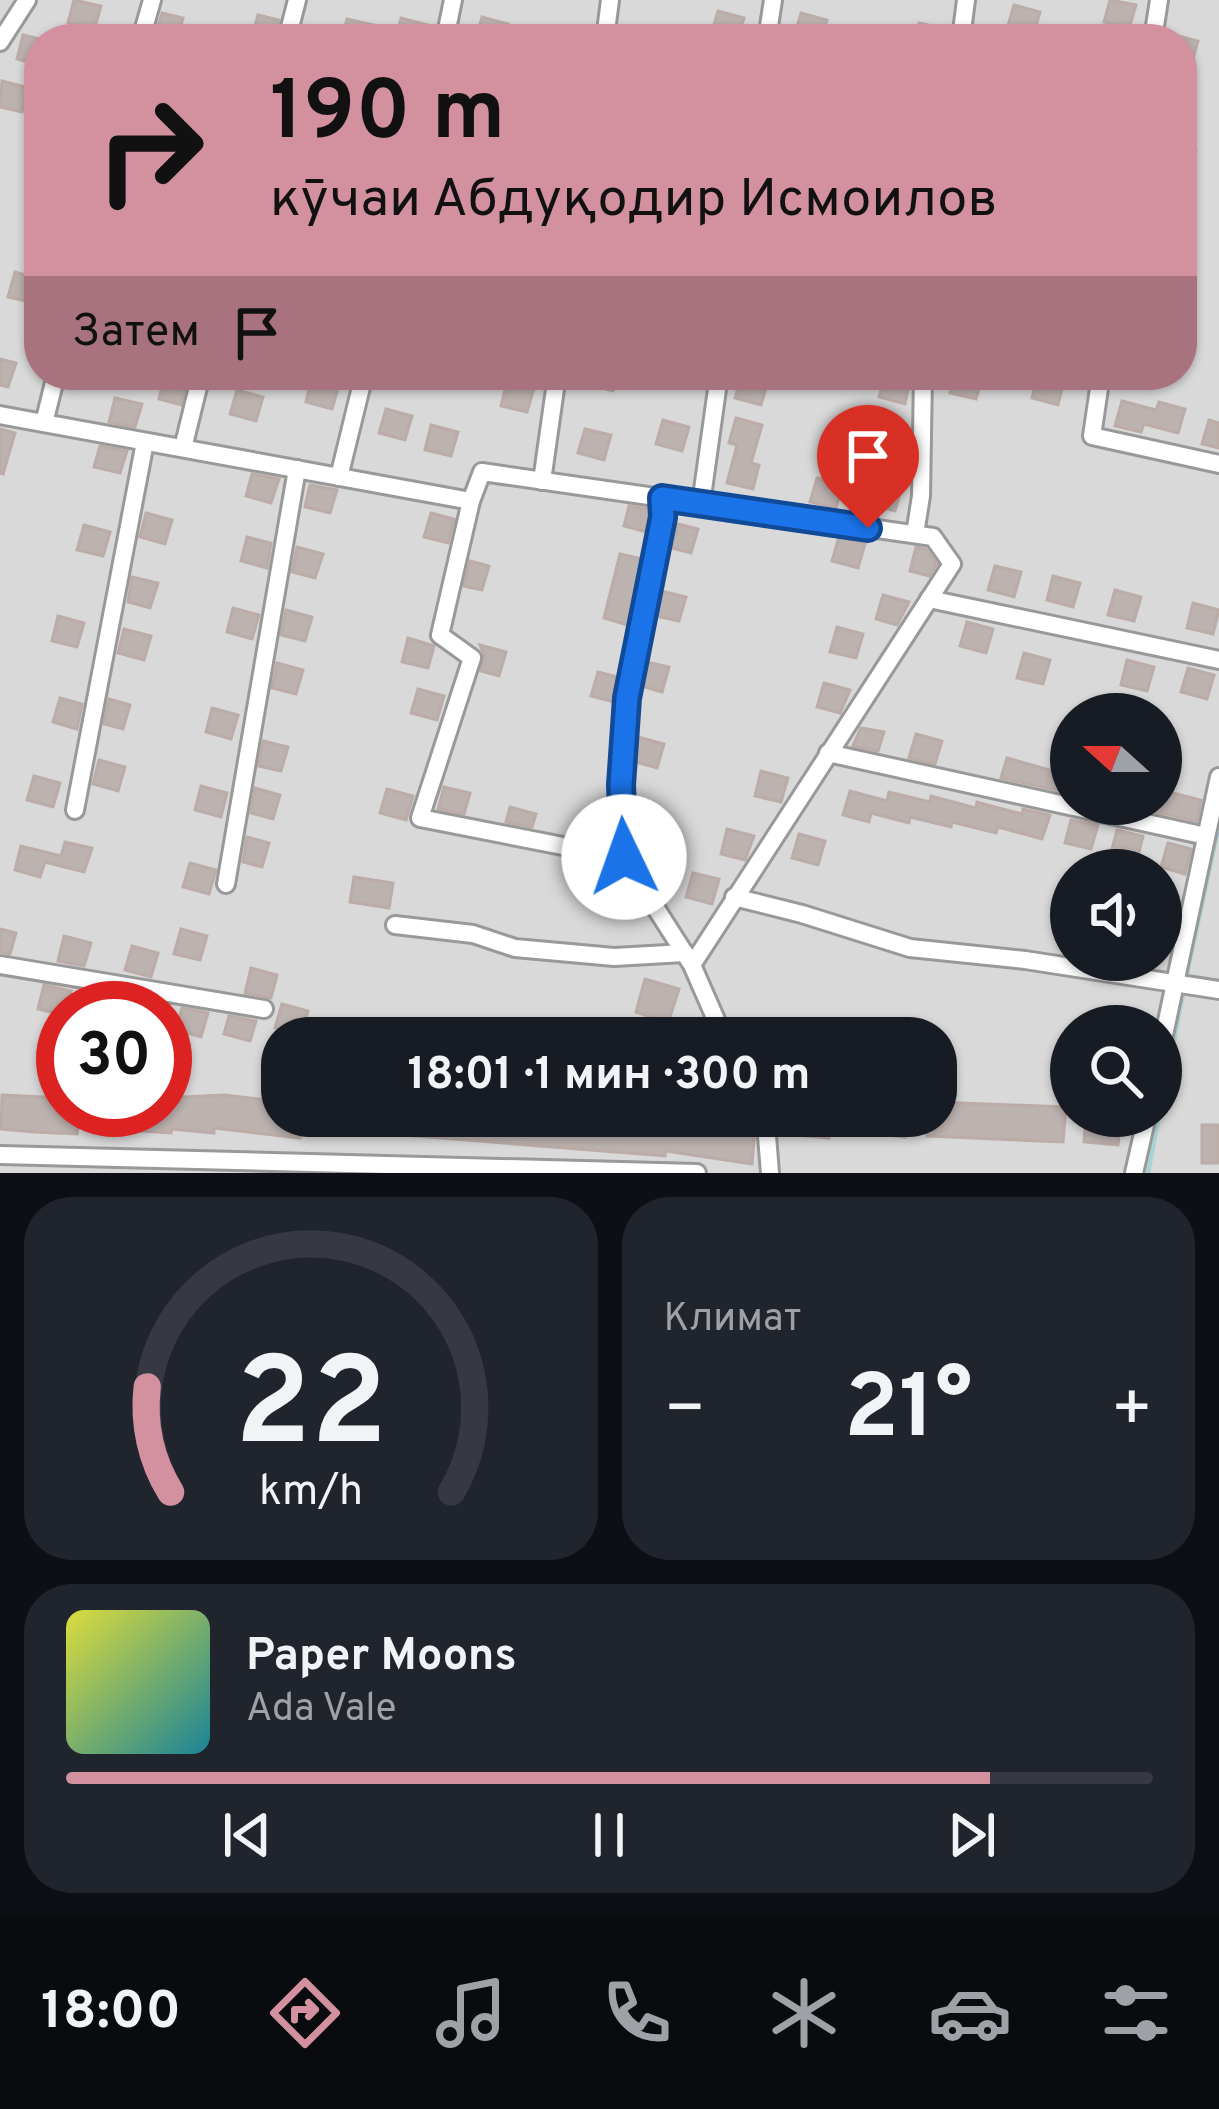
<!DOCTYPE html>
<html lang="ru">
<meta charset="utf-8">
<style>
body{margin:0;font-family:Overpass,sans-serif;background:#20242c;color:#f1f3f6;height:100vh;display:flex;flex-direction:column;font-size:45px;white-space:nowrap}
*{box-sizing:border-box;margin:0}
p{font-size:39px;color:#9ea1a6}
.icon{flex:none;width:66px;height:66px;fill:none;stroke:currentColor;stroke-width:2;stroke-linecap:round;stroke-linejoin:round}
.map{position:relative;height:1173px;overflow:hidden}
.panel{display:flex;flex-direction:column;gap:24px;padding:24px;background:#0d0f14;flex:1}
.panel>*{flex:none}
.guide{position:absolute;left:24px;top:24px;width:1173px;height:366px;border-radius:48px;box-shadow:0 3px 9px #0004;background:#d3909f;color:#111;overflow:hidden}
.needle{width:78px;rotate:291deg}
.buttons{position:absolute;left:1050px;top:693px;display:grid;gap:24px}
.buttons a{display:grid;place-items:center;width:132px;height:132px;border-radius:50%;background:#171b24;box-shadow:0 3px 9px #0004;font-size:60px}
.speed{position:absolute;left:36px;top:981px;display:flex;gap:24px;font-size:60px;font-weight:700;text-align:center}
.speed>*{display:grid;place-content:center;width:156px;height:156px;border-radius:50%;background:#171b24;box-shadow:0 3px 9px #0004;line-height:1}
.speed .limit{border:18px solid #d22;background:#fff;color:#111}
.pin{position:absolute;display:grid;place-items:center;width:102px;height:102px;color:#fff;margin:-123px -51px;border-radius:50% 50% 50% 0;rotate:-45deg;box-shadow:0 0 12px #0007}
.pin .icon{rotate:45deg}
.me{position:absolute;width:132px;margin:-66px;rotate:357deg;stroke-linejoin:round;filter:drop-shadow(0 0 9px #0008)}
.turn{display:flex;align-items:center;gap:42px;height:252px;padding:0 48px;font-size:54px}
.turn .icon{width:156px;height:156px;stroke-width:2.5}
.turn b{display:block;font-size:84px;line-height:102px}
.then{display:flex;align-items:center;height:114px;padding:0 48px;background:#0003;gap:24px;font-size:45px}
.big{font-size:90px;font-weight:700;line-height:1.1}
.panel .card{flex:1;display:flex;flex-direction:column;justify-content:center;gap:18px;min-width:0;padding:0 42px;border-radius:48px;background:#20242c}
.panel .dial{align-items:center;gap:0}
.dial svg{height:312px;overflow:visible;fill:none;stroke:#363941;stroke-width:7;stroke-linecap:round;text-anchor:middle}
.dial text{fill:#f1f3f6;stroke:none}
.song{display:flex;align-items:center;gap:36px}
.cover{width:144px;height:144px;border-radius:18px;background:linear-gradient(135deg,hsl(60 70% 55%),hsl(190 70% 35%))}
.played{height:12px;border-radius:6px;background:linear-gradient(90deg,#d3909f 85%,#363941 85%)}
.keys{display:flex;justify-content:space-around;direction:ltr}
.heat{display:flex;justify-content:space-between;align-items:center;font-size:66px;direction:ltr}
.panel .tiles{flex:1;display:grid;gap:24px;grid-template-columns:1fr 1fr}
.card:last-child{grid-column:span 2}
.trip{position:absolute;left:261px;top:1017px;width:696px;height:120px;border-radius:48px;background:#171b24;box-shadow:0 3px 9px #0004;font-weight:700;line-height:120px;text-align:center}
.tab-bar{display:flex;height:192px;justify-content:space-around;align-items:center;background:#090b0e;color:#9ea1a6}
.tab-bar .icon{width:84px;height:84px}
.tab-bar .active{color:#d3909f}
.tab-bar b{font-size:54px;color:#f1f3f6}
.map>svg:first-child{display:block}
.residential{fill:#dad9d9;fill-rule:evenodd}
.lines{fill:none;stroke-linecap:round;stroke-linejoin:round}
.stream{stroke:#a8d3d5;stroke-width:4.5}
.building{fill:#bcb2b0;stroke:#bcaca7;stroke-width:3}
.minor-casing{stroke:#999;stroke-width:22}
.minor{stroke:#fff;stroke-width:16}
.route-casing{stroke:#114b97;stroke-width:30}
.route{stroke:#1a73e8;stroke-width:21}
</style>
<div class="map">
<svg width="1219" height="1173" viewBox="0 0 1219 1173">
<rect width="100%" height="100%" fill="#ece7e3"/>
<!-- residential -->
<path class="residential" d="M 0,0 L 1219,0 L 1219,1173 L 0,1173 ZM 39,39 L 1182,39 L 1182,375 L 39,375 ZM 1071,714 L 1161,714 L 1161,804 L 1071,804 ZM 1071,870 L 1161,870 L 1161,960 L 1071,960 ZM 63,1008 L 165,1008 L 165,1110 L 63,1110 ZM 1071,1026 L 1161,1026 L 1161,1116 L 1071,1116 ZM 282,1038 L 936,1038 L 936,1116 L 282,1116 Z"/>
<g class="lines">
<!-- stream -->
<g class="stream">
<path d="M 1186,978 L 1219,825"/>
<path d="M 1161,1107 L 1184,989"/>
<path d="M 1148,1173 L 1159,1116"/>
</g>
</g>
<!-- building -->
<g class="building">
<path d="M 74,0 L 101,6 L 94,30 L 68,23 Z"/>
<path d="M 1110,0 L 1136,5 L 1129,29 L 1104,22 Z"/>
<path d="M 1014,5 L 1040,12 L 1033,36 L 1007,29 Z"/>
<path d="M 718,11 L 744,18 L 737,39 L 711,35 Z"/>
<path d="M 162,13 L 183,18 L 177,39 L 155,37 Z"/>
<path d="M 801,13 L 827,20 L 821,39 L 794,37 Z"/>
<path d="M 258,15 L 279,20 L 275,39 L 251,39 Z"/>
<path d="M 482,17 L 508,24 L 504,39 L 476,39 Z"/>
<path d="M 401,18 L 428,25 L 424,39 L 396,39 Z"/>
<path d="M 347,19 L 374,25 L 370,39 L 342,39 Z"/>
<path d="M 919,23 L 945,29 L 943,39 L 915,39 Z"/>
<path d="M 23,35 L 39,39 L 39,65 L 17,59 Z"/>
<path d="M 1182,37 L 1198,41 L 1191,65 L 1182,63 Z"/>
<path d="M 2,81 L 29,88 L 22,112 L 0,107 Z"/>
<path d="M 1182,147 L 1196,150 L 1185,186 L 1182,186 Z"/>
<path d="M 15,272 L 39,279 L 34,303 L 8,297 Z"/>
<path d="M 0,359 L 16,363 L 8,387 L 0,385 Z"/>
<path d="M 165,375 L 187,380 L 181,405 L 159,399 Z"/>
<path d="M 590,375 L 618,375 L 613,391 L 587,384 Z"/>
<path d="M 742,375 L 768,381 L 761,405 L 735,398 Z"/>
<path d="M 885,375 L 910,380 L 905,404 L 879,397 Z"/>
<path d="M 955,375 L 983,375 L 976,399 L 950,393 Z"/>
<path d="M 1038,375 L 1064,380 L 1058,405 L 1032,398 Z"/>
<path d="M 312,378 L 339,385 L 332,409 L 306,402 Z"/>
<path d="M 507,381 L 534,388 L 527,412 L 501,406 Z"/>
<path d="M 237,390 L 263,397 L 256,421 L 230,414 Z"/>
<path d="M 115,398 L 142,404 L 135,427 L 109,422 Z"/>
<path d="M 1122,401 L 1156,410 L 1159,402 L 1185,409 L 1178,433 L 1144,424 L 1141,432 L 1115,426 Z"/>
<path d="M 386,409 L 412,416 L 405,440 L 379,433 Z"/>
<path d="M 736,418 L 762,425 L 751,463 L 759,465 L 753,489 L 727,483 L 737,445 L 729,443 Z"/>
<path d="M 663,420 L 689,427 L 682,451 L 656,444 Z"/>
<path d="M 1209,420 L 1219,423 L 1219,448 L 1202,444 Z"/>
<path d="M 882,422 L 908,429 L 901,453 L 875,446 Z"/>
<path d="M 431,425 L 458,432 L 451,456 L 425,450 Z"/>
<path d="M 0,429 L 15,433 L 3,474 L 0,473 Z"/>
<path d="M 585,429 L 611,435 L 604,460 L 578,453 Z"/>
<path d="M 100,446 L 127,451 L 120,473 L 94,467 Z"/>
<path d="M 252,474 L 279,479 L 271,503 L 246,496 Z"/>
<path d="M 817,478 L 843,484 L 836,508 L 810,502 Z"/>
<path d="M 875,480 L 902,487 L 895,511 L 869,504 Z"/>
<path d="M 310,485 L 337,490 L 330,513 L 305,507 Z"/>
<path d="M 629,506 L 650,509 L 647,532 L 624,526 Z"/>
<path d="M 146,513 L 172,520 L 165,544 L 140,537 Z"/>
<path d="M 431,513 L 454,519 L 448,543 L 424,537 Z"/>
<path d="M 678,524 L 698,529 L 691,553 L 671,548 Z"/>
<path d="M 84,525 L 110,532 L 103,556 L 77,550 Z"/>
<path d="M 247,537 L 271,543 L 267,568 L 241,561 Z"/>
<path d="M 839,537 L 865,544 L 858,568 L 832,561 Z"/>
<path d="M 297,547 L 323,554 L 315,578 L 292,572 Z"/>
<path d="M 916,547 L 926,549 L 937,564 L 929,576 L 910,571 Z"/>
<path d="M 620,554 L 642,559 L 628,625 L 604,618 Z"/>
<path d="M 470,561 L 489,566 L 482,590 L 464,586 Z"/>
<path d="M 995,566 L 1021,572 L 1014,597 L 988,590 Z"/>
<path d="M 1053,576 L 1080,583 L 1073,607 L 1047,600 Z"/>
<path d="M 132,577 L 158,583 L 150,608 L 128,602 Z"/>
<path d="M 1115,590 L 1141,597 L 1134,621 L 1108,615 Z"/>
<path d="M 661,591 L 686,597 L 679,621 L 656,616 Z"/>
<path d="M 883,595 L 909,602 L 897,625 L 876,619 Z"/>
<path d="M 1193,603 L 1219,610 L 1213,634 L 1187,628 Z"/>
<path d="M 233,608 L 259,615 L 252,639 L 227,632 Z"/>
<path d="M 286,610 L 312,617 L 305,641 L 281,635 Z"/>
<path d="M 58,616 L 84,623 L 77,647 L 52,641 Z"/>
<path d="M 967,622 L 993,629 L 986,653 L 960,646 Z"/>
<path d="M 837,627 L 863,634 L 856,658 L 830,652 Z"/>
<path d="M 124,629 L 151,636 L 144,660 L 118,653 Z"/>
<path d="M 408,638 L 434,646 L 428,668 L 402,662 Z"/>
<path d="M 480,645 L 506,652 L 499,676 L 481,671 L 484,655 Z"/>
<path d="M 1024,653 L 1050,660 L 1043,684 L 1017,678 Z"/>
<path d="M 1127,660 L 1154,667 L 1147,691 L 1121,685 Z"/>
<path d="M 647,662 L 669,667 L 662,692 L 642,686 Z"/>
<path d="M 277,663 L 303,670 L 296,694 L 272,688 Z"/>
<path d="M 1188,668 L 1214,675 L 1207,699 L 1181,692 Z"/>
<path d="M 598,672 L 618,677 L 614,702 L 591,696 Z"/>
<path d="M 824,683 L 850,690 L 840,713 L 817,707 Z"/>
<path d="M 418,689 L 444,696 L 437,720 L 411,713 Z"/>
<path d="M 60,698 L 82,704 L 77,729 L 53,722 Z"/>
<path d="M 109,699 L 130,705 L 123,729 L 104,724 Z"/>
<path d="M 212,708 L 238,715 L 231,739 L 206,732 Z"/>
<path d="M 861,728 L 884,732 L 878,751 L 853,746 Z"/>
<path d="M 916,734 L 942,741 L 935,764 L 909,758 Z"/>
<path d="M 638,737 L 664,744 L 657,768 L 635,762 Z"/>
<path d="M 263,741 L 288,747 L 281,771 L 259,766 Z"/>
<path d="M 1007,758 L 1071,776 L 1070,793 L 1001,778 Z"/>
<path d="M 99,760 L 125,767 L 118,791 L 93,784 Z"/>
<path d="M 761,771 L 788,778 L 781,802 L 755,796 Z"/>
<path d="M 34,776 L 60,783 L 53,807 L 27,800 Z"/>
<path d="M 201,786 L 227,793 L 221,817 L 195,810 Z"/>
<path d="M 444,787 L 470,793 L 464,814 L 438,809 Z"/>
<path d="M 255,788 L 280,795 L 273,819 L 251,813 Z"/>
<path d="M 387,789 L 413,796 L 406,820 L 380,813 Z"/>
<path d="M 1161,790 L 1201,800 L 1197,821 L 1129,806 L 1161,804 Z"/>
<path d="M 850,791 L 887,801 L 889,792 L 930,802 L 931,796 L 976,808 L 977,802 L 1022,814 L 1023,809 L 1050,815 L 1042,839 L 998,827 L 996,833 L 952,822 L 951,827 L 910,817 L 909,823 L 871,813 L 869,822 L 843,815 Z"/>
<path d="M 510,807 L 536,814 L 532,827 L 506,822 Z"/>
<path d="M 595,810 L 609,814 L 610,840 L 589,834 Z"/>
<path d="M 1071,820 L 1098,825 L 1091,849 L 1065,843 Z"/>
<path d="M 635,824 L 662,830 L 655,855 L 636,850 Z"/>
<path d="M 727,829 L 754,836 L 745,860 L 721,854 Z"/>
<path d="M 1117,830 L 1143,836 L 1137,860 L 1111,853 Z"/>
<path d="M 799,834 L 825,841 L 818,865 L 792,858 Z"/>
<path d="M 247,837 L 269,843 L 262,867 L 243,862 Z"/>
<path d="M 65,842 L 92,848 L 84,872 L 45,862 L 40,877 L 15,870 L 21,846 L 61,856 Z"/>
<path d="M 1168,843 L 1191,849 L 1185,874 L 1161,867 Z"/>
<path d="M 190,863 L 216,870 L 209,894 L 183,887 Z"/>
<path d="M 693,873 L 719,879 L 712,904 L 686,897 Z"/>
<path d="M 354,877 L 393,883 L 389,908 L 350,902 Z"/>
<path d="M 0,929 L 16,933 L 10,954 L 0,952 Z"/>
<path d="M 181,929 L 207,936 L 200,960 L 174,954 Z"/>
<path d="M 64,936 L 91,943 L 84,966 L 58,961 Z"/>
<path d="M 132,946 L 158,953 L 151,977 L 125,970 Z"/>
<path d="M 251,968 L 277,975 L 271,998 L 245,993 Z"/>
<path d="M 645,979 L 679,989 L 668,1023 L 636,1012 Z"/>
<path d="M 44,985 L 71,991 L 63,1015 L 38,1009 Z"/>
<path d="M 282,1004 L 308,1011 L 301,1035 L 275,1028 Z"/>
<path d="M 182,1008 L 208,1013 L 201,1037 L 176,1030 Z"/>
<path d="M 229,1016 L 256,1021 L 250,1041 L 224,1034 Z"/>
<path d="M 2,1095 L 63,1098 L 63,1110 L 165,1110 L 165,1098 L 225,1095 L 282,1102 L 282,1116 L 617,1116 L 711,1120 L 711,1127 L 750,1129 L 754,1139 L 752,1164 L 666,1151 L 665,1156 L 340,1130 L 339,1134 L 301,1130 L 300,1138 L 214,1128 L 214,1133 L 172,1129 L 171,1133 L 78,1127 L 77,1134 L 35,1132 L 1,1129 Z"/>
<path d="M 936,1102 L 1066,1107 L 1063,1142 L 927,1136 L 928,1116 L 936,1116 Z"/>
<path d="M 796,1116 L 831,1116 L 829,1138 L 795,1135 Z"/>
<path d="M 872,1116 L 907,1116 L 905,1137 L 871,1133 Z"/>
<path d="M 1086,1116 L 1121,1116 L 1118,1145 L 1084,1142 Z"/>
<rect x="1202" y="1125" width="17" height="38"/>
</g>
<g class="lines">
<defs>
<g id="minor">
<path d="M 141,39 L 152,0"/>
<path d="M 287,39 L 297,0"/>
<path d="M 445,39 L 453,0"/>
<path d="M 605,39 L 610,0"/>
<path d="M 767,39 L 773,0"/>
<path d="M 961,39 L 966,0"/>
<path d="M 1153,39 L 1159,0"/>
<path d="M 0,42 L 27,0"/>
<path d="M 1101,375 L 1092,436 L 1219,464"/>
<path d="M 0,415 L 471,501"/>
<path d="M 44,423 L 56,375"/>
<path d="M 183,448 L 201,375"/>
<path d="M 339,477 L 364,375"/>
<path d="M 542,481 L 557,375"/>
<path d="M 701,504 L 719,375"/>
<path d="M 915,534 L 921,496 L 923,375"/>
<path d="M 929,599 L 1219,660"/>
<path d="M 828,753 L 1206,836"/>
<path d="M 75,810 L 145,442"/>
<path d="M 624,858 L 621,785 L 627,697 L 663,517 L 662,498"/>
<path d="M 226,884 L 297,469"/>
<path d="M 734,897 L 802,914 L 910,948 L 1025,960 L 1219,990"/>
<path d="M 395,925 L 473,934 L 515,948 L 614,957 L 685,953"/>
<path d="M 0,965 L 264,1009"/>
<path d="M 692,965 L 952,564 L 933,537 L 482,472 L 471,501 L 440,635 L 472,658 L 420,818 L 624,858 L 692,965 L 724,1038"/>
<path d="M 1161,1049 L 1219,777"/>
<path d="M 758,1116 L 767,1136 L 770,1173"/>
<path d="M 0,1155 L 697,1173"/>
<path d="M 1134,1173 L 1147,1116"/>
</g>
</defs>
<!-- minor casing -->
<use href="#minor" class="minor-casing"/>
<!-- minor -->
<use href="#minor" class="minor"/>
</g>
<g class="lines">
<defs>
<path id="route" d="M 624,857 L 621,785 L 627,698 L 663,517 L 662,498 L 868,528"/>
</defs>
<!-- route casing -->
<use href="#route" class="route-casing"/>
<!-- route -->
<use href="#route" class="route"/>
</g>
</svg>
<div class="buttons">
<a><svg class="needle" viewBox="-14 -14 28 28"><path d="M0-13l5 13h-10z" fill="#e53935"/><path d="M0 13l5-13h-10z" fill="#9ea1a6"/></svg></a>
<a><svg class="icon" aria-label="sound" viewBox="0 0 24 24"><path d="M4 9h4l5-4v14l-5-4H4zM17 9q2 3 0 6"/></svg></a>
<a><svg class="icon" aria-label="search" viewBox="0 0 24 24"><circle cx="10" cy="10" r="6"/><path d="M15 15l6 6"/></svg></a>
</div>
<div class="speed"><div class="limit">30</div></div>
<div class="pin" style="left:868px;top:528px;background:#d93025"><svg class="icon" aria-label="arrive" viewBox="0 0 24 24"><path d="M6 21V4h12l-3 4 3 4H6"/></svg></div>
<svg class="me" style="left:624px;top:857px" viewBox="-20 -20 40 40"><circle r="19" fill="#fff"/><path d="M0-13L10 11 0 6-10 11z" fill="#1a73e8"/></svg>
<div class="trip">18:01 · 1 мин · 300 m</div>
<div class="guide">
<div class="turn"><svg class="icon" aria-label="right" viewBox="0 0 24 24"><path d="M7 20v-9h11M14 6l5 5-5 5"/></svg><div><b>190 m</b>кӯчаи Абдуқодир Исмоилов</div></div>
<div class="then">Затем<svg class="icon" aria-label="arrive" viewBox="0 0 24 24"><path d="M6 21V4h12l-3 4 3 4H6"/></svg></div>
</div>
</div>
<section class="panel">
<div class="tiles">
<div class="card dial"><svg viewBox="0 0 100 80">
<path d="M14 69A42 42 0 1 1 86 69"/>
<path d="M14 69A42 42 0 0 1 8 42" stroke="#d3909f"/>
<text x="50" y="56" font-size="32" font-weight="700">22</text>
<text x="50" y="72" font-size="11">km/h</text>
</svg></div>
<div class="card"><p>Климат</p>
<div class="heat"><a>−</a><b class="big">21°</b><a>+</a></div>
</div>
<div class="card">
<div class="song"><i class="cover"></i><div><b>Paper Moons</b><p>Ada Vale</p></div></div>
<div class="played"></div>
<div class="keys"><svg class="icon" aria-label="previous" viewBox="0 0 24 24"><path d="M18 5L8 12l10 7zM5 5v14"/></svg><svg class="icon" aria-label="pause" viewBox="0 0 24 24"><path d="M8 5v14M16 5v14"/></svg><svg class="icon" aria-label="next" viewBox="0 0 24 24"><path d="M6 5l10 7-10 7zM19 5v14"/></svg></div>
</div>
</div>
</section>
<nav class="tab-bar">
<b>18:00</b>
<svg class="icon active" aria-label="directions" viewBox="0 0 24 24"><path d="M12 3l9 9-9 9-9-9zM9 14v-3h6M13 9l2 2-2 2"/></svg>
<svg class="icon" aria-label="music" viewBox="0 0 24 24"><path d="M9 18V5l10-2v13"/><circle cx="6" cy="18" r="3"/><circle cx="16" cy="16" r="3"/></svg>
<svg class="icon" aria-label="phone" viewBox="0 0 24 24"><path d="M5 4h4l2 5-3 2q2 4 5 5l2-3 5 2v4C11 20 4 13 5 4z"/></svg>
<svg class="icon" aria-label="climate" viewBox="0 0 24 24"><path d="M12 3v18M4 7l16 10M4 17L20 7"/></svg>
<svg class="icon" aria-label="car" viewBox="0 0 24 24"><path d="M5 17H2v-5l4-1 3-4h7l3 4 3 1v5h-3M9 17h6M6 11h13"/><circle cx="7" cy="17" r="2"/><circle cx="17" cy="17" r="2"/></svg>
<svg class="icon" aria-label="filters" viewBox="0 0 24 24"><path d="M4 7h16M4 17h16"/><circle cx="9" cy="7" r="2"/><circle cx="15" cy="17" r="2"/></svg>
</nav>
